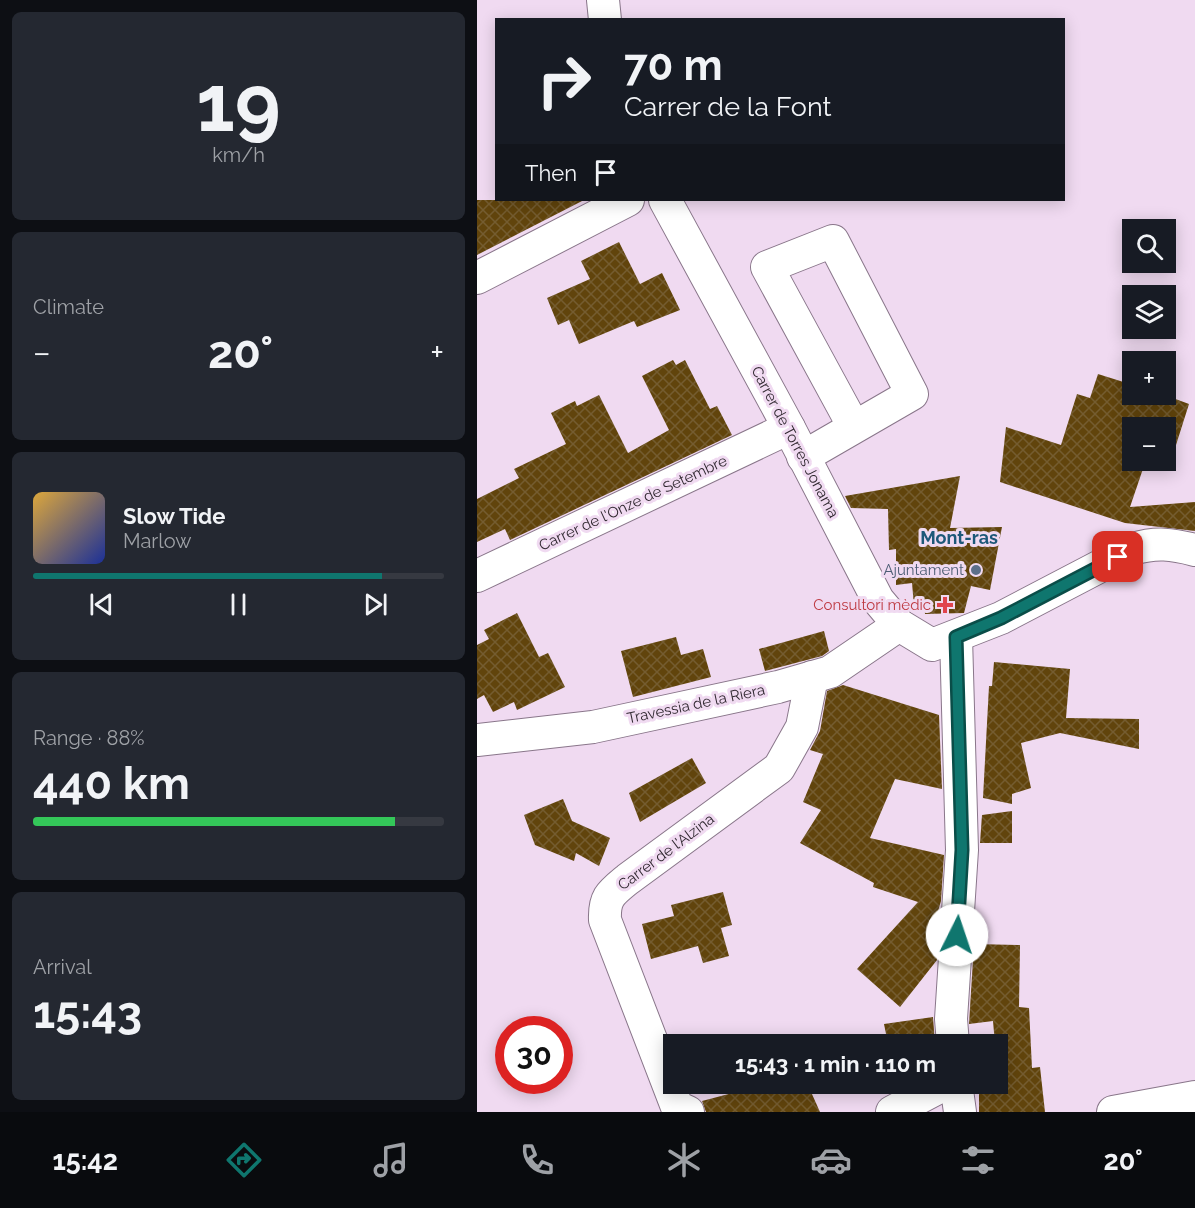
<!DOCTYPE html>
<meta charset="utf-8">
<style>
body{margin:0;font-family:Raleway,sans-serif;background:#242831;color:#f1f3f6;height:100vh;display:flex;flex-direction:column;font-size:22px;white-space:nowrap}
*{box-sizing:border-box;margin:0}
p{font-size:20px;color:#9ea1a6}
.icon{flex:none;width:33px;height:33px;fill:none;stroke:currentColor;stroke-width:2;stroke-linecap:round;stroke-linejoin:round}
.map{position:relative;flex:1;overflow:hidden}
.panel{display:flex;flex-direction:column;gap:12px;padding:12px;background:#0d0f14;width:477px}
.panel>*{flex:none}
.hud{position:absolute;left:18px;top:18px;width:570px;height:183px;border-radius:0px;box-shadow:0 3px 15px #0003;background:#171b24;color:#f1f3f6;overflow:hidden}
.fabs{position:absolute;left:645px;top:219px;display:grid;gap:12px}
.fabs a{display:grid;place-items:center;width:54px;height:54px;border-radius:0px;background:#171b24;box-shadow:0 3px 15px #0003;font-size:30px}
.speed{position:absolute;left:18px;top:1016px;display:flex;gap:12px;font-size:30px;font-weight:700;text-align:center}
.speed>*{display:grid;place-content:center;width:78px;height:78px;border-radius:50%;background:#171b24;box-shadow:0 3px 15px #0003;line-height:1}
.speed .limit{border:9px solid #d22;background:#fff;color:#111}
.pin{position:absolute;display:grid;place-items:center;width:51px;height:51px;color:#fff;margin:-26px;border-radius:12px;box-shadow:0 3px 9px #0006}
.me{position:absolute;width:66px;margin:-33px;rotate:4deg;stroke-linejoin:round;filter:drop-shadow(0 0 4px #0008)}
.turn{display:flex;align-items:center;gap:21px;height:126px;padding:0 30px;font-size:27px}
.turn .icon{width:78px;height:78px;stroke-width:2.5}
.turn b{display:block;font-size:42px;line-height:51px}
.then{display:flex;align-items:center;height:57px;padding:0 30px;background:#0003;gap:12px;font-size:22px}
.big{font-size:45px;font-weight:700;line-height:1.1}
.panel .card{flex:1;display:flex;flex-direction:column;justify-content:center;gap:9px;min-width:0;padding:0 21px;border-radius:9px;background:#242831}
.panel .dial{align-items:center;gap:0}
.dial b{font-size:78px;line-height:1}
.song{display:flex;align-items:center;gap:18px}
.cover{width:72px;height:72px;border-radius:9px;background:linear-gradient(135deg,hsl(40 70% 55%),hsl(230 70% 35%))}
.played{height:6px;border-radius:3px;background:linear-gradient(90deg,#0f766e 85%,#363941 85%)}
.keys{display:flex;justify-content:space-around;direction:ltr}
.heat{display:flex;justify-content:space-between;align-items:center;font-size:33px;direction:ltr}
.charge{height:9px;border-radius:4px;background:linear-gradient(90deg,#34c759 88%,#363941 0)}
.trip{position:absolute;left:186px;top:1034px;width:345px;height:60px;border-radius:0px;background:#171b24;box-shadow:0 3px 15px #0003;font-weight:700;line-height:60px;text-align:center}
.tabs{display:flex;height:96px;justify-content:space-around;align-items:center;background:#090b0e;color:#9ea1a6}
.tabs .icon{width:42px;height:42px}
.tabs .current{color:#0f766e}
.tabs b{font-size:27px;color:#f1f3f6}
main{display:flex;flex:1;min-height:0}
.map>svg:first-child{display:block}
.building{fill:url(#building-cross-hatch)}
.lines{fill:none;stroke-linecap:round;stroke-linejoin:round}
.minor-casing{stroke:#89768a;stroke-width:34}
.minor{stroke:#fff;stroke-width:32}
.route-casing{stroke:#0a4d48;stroke-width:15}
.route{stroke:#0f766e;stroke-width:10}
.service-dot{fill:#5c6f8a;stroke:#f0daf1;stroke-width:2}
.health-dot{fill:#e0444e;stroke:#f0daf1;stroke-width:2}
.labels{text-anchor:middle;dominant-baseline:central;stroke-width:6;stroke-linejoin:round;paint-order:stroke}
.street-label{font-size:15px;fill:#302830;stroke:#f0daf1}
.service-label{font-size:15px;fill:#4e5e75;stroke:#f0daf1;text-anchor:end}
.health-label{font-size:15px;fill:#be3a42;stroke:#f0daf1;text-anchor:end}
.quarter-label{font-size:18px;font-weight:bold;fill:#1d5879;stroke:#f0daf1}
</style>
<main>
<section class="panel">
<div class="card dial"><b>19</b><p>km/h</p></div>
<div class="card"><p>Climate</p>
<div class="heat"><a>−</a><b class="big">20°</b><a>+</a></div>
</div>
<div class="card">
<div class="song"><i class="cover"></i><div><b>Slow Tide</b><p>Marlow</p></div></div>
<div class="played"></div>
<div class="keys"><svg class="icon" aria-label="previous" viewBox="0 0 24 24"><path d="M18 5L8 12l10 7zM5 5v14"/></svg><svg class="icon" aria-label="pause" viewBox="0 0 24 24"><path d="M8 5v14M16 5v14"/></svg><svg class="icon" aria-label="next" viewBox="0 0 24 24"><path d="M6 5l10 7-10 7zM19 5v14"/></svg></div>
</div>
<div class="card"><p>Range · 88%</p><b class="big">440 km</b><div class="charge"></div></div>
<div class="card"><p>Arrival</p><b class="big">15:43</b></div>
</section>
<div class="map">
<svg width="718" height="1112" viewBox="0 0 718 1112">
<defs>
<pattern id="building-cross-hatch" width="8" height="8" patternUnits="userSpaceOnUse" patternTransform="scale(1.5)"><rect width="8" height="8" fill="#61440c"/><path d="M0 0l8 8M0 8l8-8" fill="none" stroke="#745c30"/></pattern>
</defs>
<rect width="100%" height="100%" fill="#f0daf1"/>
<!-- building -->
<g class="building">
<path d="M 0,200 L 107,200 L 0,255 Z"/>
<path d="M 142,242 L 163,284 L 185,273 L 203,310 L 160,327 L 157,321 L 102,344 L 92,320 L 81,325 L 70,298 L 113,279 L 104,261 Z"/>
<path d="M 196,360 L 199,365 L 208,360 L 233,409 L 240,406 L 255,435 L 33,540 L 28,529 L 0,542 L 0,499 L 42,478 L 37,469 L 89,444 L 74,413 L 98,401 L 100,406 L 122,395 L 151,453 L 192,430 L 165,376 Z"/>
<path d="M 621,374 L 656,385 L 656,394 L 685,394 L 712,404 L 699,445 L 688,441 L 688,428 L 656,428 L 656,460 L 669,460 L 653,507 L 718,502 L 718,531 L 648,523 L 523,482 L 529,427 L 584,445 L 600,394 L 613,398 Z"/>
<path d="M 483,476 L 473,528 L 525,527 L 513,590 L 494,586 L 487,613 L 448,614 L 447,603 L 437,606 L 435,583 L 419,585 L 419,549 L 412,550 L 411,509 L 374,508 L 368,496 Z"/>
<path d="M 40,613 L 62,657 L 71,653 L 88,687 L 40,710 L 37,702 L 16,712 L 7,695 L 0,699 L 0,645 L 12,639 L 7,630 Z"/>
<path d="M 347,631 L 352,651 L 345,656 L 288,671 L 282,649 Z"/>
<path d="M 199,637 L 204,655 L 226,649 L 234,677 L 156,697 L 144,651 Z"/>
<path d="M 517,662 L 593,669 L 589,718 L 662,719 L 662,749 L 583,733 L 544,743 L 554,788 L 535,794 L 535,804 L 506,798 L 512,686 L 515,686 Z"/>
<path d="M 366,685 L 462,715 L 465,789 L 418,779 L 393,838 L 467,855 L 464,901 L 452,942 L 461,943 L 460,960 L 423,1007 L 380,969 L 441,902 L 396,887 L 397,883 L 323,843 L 344,810 L 326,802 L 346,754 L 333,750 L 343,731 L 350,691 Z"/>
<path d="M 215,758 L 229,783 L 163,822 L 152,793 Z"/>
<path d="M 86,799 L 95,821 L 133,838 L 122,866 L 99,853 L 97,861 L 58,845 L 47,815 Z"/>
<path d="M 535,811 L 535,843 L 503,843 L 505,815 Z"/>
<path d="M 246,892 L 255,925 L 244,928 L 252,956 L 226,963 L 221,946 L 174,959 L 165,924 L 197,916 L 194,905 Z"/>
<path d="M 497,944 L 543,945 L 542,1007 L 552,1008 L 555,1068 L 563,1067 L 568,1112 L 502,1112 L 502,1091 L 498,1093 L 497,1083 L 522,1083 L 520,1044 L 518,1044 L 516,1021 L 492,1024 Z"/>
<path d="M 456,1017 L 458,1044 L 411,1044 L 407,1024 Z"/>
<path d="M 294,1083 L 330,1083 L 343,1112 L 229,1112 L 225,1101 Z"/>
</g>
<g class="lines">
<defs>
<g id="minor">
<path d="M 126,0 L 128,20"/>
<path d="M 188,200 L 312,428 L 401,600 L 422,625 L 455,645 L 524,618 L 656,549 C 679,542 695,544 718,550"/>
<path d="M 0,278 L 151,200"/>
<path d="M 326,457 L 435,394 L 356,241 L 290,267 L 377,427"/>
<path d="M 0,576 L 312,428"/>
<path d="M 0,740 L 116,727 L 301,687 L 353,672 L 422,625"/>
<path d="M 476,1044 L 474,1019 L 485,850 L 479,637"/>
<path d="M 479,1083 L 483,1112"/>
<path d="M 211,1112 L 200,1107 L 128,920 C 127,897 134,893 151,879 L 302,768 L 325,727 L 335,677"/>
<path d="M 415,1112 L 470,1083"/>
<path d="M 636,1112 L 718,1097"/>
</g>
</defs>
<!-- minor casing -->
<use href="#minor" class="minor-casing"/>
<!-- minor -->
<use href="#minor" class="minor"/>
</g>
<g class="lines">
<defs>
<path id="route" d="M 480,935 L 485,850 L 479,637 L 524,618 L 641,557"/>
</defs>
<!-- route casing -->
<use href="#route" class="route-casing"/>
<!-- route -->
<use href="#route" class="route"/>
</g>
<!-- markers -->
<circle class="service-dot" cx="499" cy="570" r="6"/>
<path class="health-dot" d="M465 596h6v6h6v6h-6v6h-6v-6h-6v-6h6z"/>
<g class="labels">
<!-- street labels -->
<g class="street-label">
<text transform="translate(318 442) rotate(62)">Carrer de Torres Jonama</text>
<text transform="translate(156 503) rotate(-25)">Carrer de l'Onze de Setembre</text>
<text transform="translate(219 704) rotate(-12)">Travessia de la Riera</text>
<text transform="translate(189 852) rotate(-37)">Carrer de l'Alzina</text>
</g>
<!-- service labels -->
<g class="service-label">
<text x="487" y="570">Ajuntament</text>
</g>
<!-- health labels -->
<g class="health-label">
<text x="454" y="605">Consultori mèdic</text>
</g>
<!-- quarter labels -->
<g class="quarter-label">
<text x="482" y="537">Mont-ras</text>
</g>
</g>
</svg>
<div class="fabs">
<a><svg class="icon" aria-label="search" viewBox="0 0 24 24"><circle cx="10" cy="10" r="6"/><path d="M15 15l6 6"/></svg></a>
<a><svg class="icon" aria-label="layers" viewBox="0 0 24 24"><path d="M12 4l9 5-9 5-9-5zM3 14l9 5 9-5"/></svg></a>
<a>+</a>
<a>−</a>
</div>
<div class="speed"><div class="limit">30</div></div>
<div class="pin" style="left:641px;top:557px;background:#d93025"><svg class="icon" aria-label="arrive" viewBox="0 0 24 24"><path d="M6 21V4h12l-3 4 3 4H6"/></svg></div>
<svg class="me" style="left:480px;top:935px" viewBox="-20 -20 40 40"><circle r="19" fill="#fff"/><path d="M0-13L10 11 0 6-10 11z" fill="#0f766e"/></svg>
<div class="trip">15:43 · 1 min · 110 m</div>
<div class="hud">
<div class="turn"><svg class="icon" aria-label="right" viewBox="0 0 24 24"><path d="M7 20v-9h11M14 6l5 5-5 5"/></svg><div><b>70 m</b>Carrer de la Font</div></div>
<div class="then">Then<svg class="icon" aria-label="arrive" viewBox="0 0 24 24"><path d="M6 21V4h12l-3 4 3 4H6"/></svg></div>
</div>
</div>
</main>
<nav class="tabs">
<b>15:42</b>
<svg class="icon current" aria-label="directions" viewBox="0 0 24 24"><path d="M12 3l9 9-9 9-9-9zM9 14v-3h6M13 9l2 2-2 2"/></svg>
<svg class="icon" aria-label="music" viewBox="0 0 24 24"><path d="M9 18V5l10-2v13"/><circle cx="6" cy="18" r="3"/><circle cx="16" cy="16" r="3"/></svg>
<svg class="icon" aria-label="phone" viewBox="0 0 24 24"><path d="M5 4h4l2 5-3 2q2 4 5 5l2-3 5 2v4C11 20 4 13 5 4z"/></svg>
<svg class="icon" aria-label="climate" viewBox="0 0 24 24"><path d="M12 3v18M4 7l16 10M4 17L20 7"/></svg>
<svg class="icon" aria-label="car" viewBox="0 0 24 24"><path d="M5 17H2v-5l4-1 3-4h7l3 4 3 1v5h-3M9 17h6M6 11h13"/><circle cx="7" cy="17" r="2"/><circle cx="17" cy="17" r="2"/></svg>
<svg class="icon" aria-label="filters" viewBox="0 0 24 24"><path d="M4 7h16M4 17h16"/><circle cx="9" cy="7" r="2"/><circle cx="15" cy="17" r="2"/></svg>
<b>20°</b>
</nav>
